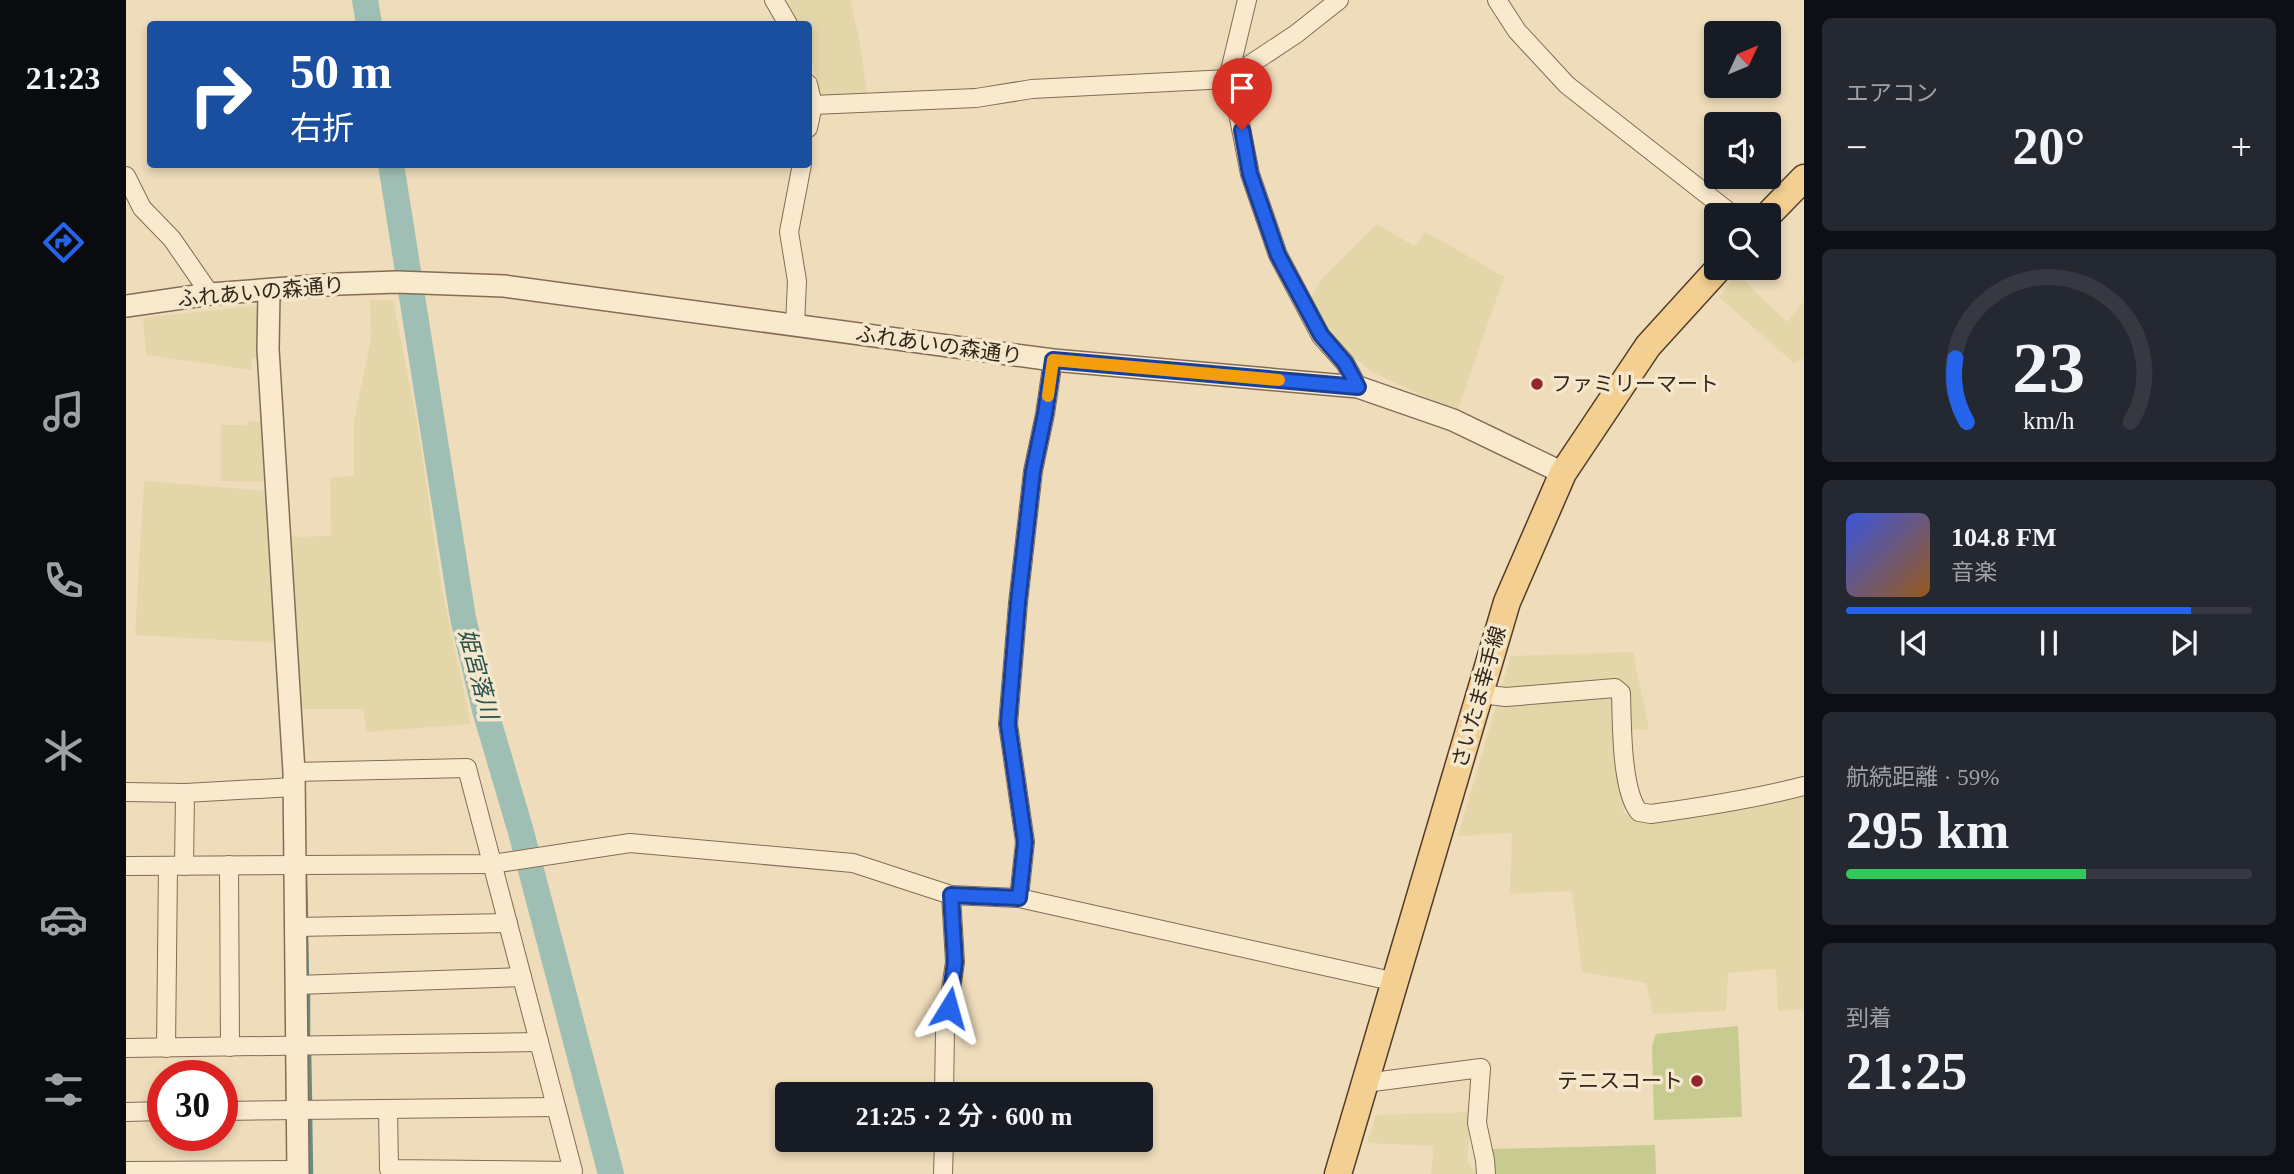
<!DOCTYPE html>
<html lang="ja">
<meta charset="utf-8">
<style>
body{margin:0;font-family:"Times New Roman","Noto Sans JP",serif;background:#242831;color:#f1f3f6;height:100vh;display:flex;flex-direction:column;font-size:26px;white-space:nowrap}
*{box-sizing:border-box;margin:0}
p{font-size:23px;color:#9ea1a6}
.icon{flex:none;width:38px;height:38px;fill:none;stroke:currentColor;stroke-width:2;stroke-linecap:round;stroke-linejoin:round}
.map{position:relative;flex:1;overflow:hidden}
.details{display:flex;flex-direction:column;gap:18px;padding:18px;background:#0d0f14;width:490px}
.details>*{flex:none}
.guide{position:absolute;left:21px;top:21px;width:665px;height:147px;border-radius:7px;box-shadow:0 4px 10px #0003;background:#1a4fa0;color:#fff;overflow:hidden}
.needle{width:46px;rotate:46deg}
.buttons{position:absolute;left:1578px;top:21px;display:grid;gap:14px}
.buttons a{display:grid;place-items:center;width:77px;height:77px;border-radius:7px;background:#171b24;box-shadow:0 4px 10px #0003;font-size:35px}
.speed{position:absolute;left:21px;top:1060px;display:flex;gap:14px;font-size:35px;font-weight:700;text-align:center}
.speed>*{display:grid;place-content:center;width:91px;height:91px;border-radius:50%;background:#171b24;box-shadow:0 4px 10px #0003;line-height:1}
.speed .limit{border:10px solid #d22;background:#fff;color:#111}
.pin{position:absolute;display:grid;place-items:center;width:60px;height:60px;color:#fff;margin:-72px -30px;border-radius:50% 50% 50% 0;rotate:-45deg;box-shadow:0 0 7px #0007}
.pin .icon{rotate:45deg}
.me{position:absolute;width:77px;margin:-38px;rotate:8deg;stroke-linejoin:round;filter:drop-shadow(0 0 5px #0008)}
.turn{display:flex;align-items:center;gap:24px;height:147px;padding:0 28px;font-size:32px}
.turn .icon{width:91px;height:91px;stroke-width:2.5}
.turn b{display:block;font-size:49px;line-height:60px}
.big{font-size:52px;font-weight:600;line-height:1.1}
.details .widget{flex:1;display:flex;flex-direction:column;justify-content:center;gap:10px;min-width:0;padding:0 24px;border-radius:10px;background:#242831}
.details .dial{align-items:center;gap:0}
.dial svg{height:182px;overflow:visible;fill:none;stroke:#363941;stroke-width:7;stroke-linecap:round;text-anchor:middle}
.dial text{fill:#f1f3f6;stroke:none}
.song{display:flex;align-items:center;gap:21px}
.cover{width:84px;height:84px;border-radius:10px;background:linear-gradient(135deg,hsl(230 70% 55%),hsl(30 70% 35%))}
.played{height:7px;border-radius:4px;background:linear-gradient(90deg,#2563eb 85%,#363941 85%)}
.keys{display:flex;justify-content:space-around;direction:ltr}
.heat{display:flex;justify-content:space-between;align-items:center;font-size:38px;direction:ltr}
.charge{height:10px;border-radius:5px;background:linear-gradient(90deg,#34c759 59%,#363941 0)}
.trip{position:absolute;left:649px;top:1082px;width:378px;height:70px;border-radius:7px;background:#171b24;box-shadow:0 4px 10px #0003;font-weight:600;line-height:70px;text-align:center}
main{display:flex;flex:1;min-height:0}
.tab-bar{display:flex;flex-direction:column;width:126px;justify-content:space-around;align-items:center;background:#090b0e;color:#9ea1a6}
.tab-bar .icon{width:49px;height:49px}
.tab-bar .current{color:#2563eb}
.tab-bar b{font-size:32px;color:#f1f3f6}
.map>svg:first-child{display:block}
.farmland{fill:#e3d7a9}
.green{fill:#c7cb90}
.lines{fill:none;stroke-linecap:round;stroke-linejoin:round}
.stream{stroke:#688c81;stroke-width:4.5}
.river{stroke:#a0bfb4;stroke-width:26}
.minor-casing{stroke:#856c55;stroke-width:20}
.tertiary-casing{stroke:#856c55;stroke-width:24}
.primary-casing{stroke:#523b2a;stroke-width:29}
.minor{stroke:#f9eace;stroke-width:18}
.tertiary{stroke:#f9eace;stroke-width:21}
.primary{stroke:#f3d091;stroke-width:26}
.route-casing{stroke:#184099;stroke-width:18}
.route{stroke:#2563eb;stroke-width:12}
.slow{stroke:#f59e0b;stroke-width:12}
.poi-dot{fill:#94252b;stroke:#f5e7cb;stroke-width:2.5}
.labels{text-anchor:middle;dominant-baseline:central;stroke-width:7;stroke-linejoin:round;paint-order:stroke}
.street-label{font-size:21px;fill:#34261a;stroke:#f5e7cb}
.poi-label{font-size:21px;fill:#34261a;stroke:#f5e7cb;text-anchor:start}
.water-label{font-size:23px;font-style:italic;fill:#29544f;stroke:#f5e7cb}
</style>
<main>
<nav class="tab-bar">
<b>21:23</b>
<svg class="icon current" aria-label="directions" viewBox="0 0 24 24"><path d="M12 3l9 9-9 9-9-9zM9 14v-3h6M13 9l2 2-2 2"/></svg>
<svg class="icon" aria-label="music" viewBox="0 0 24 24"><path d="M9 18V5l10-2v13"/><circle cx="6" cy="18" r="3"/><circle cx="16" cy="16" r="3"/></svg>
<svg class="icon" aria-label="phone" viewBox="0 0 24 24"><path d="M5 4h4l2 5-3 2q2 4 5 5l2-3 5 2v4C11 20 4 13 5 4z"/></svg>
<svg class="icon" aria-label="climate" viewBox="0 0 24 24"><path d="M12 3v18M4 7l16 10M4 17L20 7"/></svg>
<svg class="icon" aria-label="car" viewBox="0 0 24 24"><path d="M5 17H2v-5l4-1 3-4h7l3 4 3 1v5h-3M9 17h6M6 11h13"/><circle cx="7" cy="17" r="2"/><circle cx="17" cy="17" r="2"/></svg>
<svg class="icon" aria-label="filters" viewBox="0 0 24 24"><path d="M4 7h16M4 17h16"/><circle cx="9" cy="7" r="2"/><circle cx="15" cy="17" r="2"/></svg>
</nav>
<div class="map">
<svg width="1678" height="1174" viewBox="0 0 1678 1174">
<rect width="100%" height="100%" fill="#eedcbb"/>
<!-- farmland -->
<g class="farmland">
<path d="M 661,0 L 724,0 L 734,43 L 742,99 L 696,98 L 683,51 L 682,24 L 671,24 L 662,7 Z"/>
<path d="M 1251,224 L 1288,246 L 1300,232 L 1378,277 L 1331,412 L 1248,373 L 1226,356 L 1206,339 L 1184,300 L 1196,279 Z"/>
<path d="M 1611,274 L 1661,322 L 1678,301 L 1678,358 L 1668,363 L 1593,297 Z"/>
<path d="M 244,300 L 267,300 L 291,422 L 316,590 L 345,724 L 241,732 L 237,709 L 173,709 L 166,596 L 166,537 L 205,536 L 204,478 L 228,475 L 228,420 L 245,339 Z"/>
<path d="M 129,306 L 136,316 L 134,358 L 125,358 L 126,370 L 20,355 L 17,318 Z"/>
<path d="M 122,421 L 137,422 L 140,482 L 95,481 L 95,425 L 121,425 Z"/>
<path d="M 18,481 L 142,491 L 150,643 L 9,635 Z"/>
<path d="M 1507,652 L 1523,730 L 1486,730 L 1498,814 L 1514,820 L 1620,809 L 1642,800 L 1678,792 L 1678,1009 L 1652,1011 L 1650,969 L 1602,973 L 1600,1011 L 1527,1014 L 1520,983 L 1456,972 L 1446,891 L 1384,894 L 1386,833 L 1332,836 L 1385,656 Z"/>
<path d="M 1346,1112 L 1341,1161 L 1350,1174 L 1305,1174 L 1308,1146 L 1241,1143 L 1250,1115 Z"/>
</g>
<!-- green -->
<g class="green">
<path d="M 1612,1026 L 1616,1117 L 1528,1120 L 1526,1046 L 1530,1034 Z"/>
<path d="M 1529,1145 L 1530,1174 L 1367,1174 L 1367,1149 Z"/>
</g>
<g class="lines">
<!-- stream -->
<g class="stream">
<path d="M 179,875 L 180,922"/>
<path d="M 180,931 L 181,982"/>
<path d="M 182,990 L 182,1041"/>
<path d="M 183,1050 L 184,1104"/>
<path d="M 184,1113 L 185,1174"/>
</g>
<!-- river -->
<g class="river">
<path d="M 239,0 L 243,24"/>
<path d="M 265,164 L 337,618 L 359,710 L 395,832 L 485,1174"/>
</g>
<defs>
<g id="minor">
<path d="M 648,0 L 662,24"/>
<path d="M 1121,0 L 1102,79 L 1111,108 L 1124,174 L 1152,255 L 1195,336 L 1219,363 L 1232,387"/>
<path d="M 1371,0 L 1391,31 L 1441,85 L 1607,215"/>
<path d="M 682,84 L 687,105 L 682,128"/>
<path d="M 687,105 L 850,98 L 906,89 L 1102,79 L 1170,34 L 1213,0"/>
<path d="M 0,176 L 16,208 L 46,239 L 84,294"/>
<path d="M 669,325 L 671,281 L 663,232 L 676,164"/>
<path d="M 1354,694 L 1380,697 L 1489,688 L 1495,693 C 1496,723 1495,790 1513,812 L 1525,814 C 1577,807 1628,799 1678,786"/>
<path d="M 168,772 L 341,768 L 447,1171 L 263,1169 L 262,1109"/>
<path d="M 0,792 L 59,793"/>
<path d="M 103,865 L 104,1047"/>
<path d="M 0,866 L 366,864 L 504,843 L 727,863 L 825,895 L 893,898 L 1270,982"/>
<path d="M 58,866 L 59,793 L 168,787"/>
<path d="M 893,898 L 899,842 L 882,724 L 892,603 L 907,471 L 919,414 L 927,360"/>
<path d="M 170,927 L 382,923"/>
<path d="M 171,985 L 396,977"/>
<path d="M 0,1048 L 413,1042"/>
<path d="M 40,1048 L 42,866"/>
<path d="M 1239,1083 L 1355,1068 L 1351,1123 L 1359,1160 L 1360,1174"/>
<path d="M 818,1094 L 819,1031 L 829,962 L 825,895"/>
<path d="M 96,1111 L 430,1107"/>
<path d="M 0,1112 L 37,1111"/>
<path d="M 0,1171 L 172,1170"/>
<path d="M 817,1174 L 818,1139"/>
</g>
<g id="tertiary">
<path d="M 143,292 L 142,349 L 168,772 L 172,1174"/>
<path d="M 0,306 L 84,294 L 213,284 L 271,282 L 378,286 L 927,360 L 1232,387 L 1327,420 L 1437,473"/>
</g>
<g id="primary">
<path d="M 1642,215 L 1678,178"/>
<path d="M 1212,1174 L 1381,602 L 1437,473 L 1522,346 L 1593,268"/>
</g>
</defs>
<!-- minor casing -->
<use href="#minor" class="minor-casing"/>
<!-- tertiary casing -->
<use href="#tertiary" class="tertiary-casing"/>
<!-- primary casing -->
<use href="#primary" class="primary-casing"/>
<!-- minor -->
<use href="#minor" class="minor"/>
<!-- tertiary -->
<use href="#tertiary" class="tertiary"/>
<!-- primary -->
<use href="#primary" class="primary"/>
</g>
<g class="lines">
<defs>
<path id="route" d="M 823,1008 L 829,962 L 825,895 L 893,898 L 899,842 L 882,724 L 892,603 L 907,471 L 919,414 L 927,360 L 1232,387 L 1219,363 L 1195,335 L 1152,255 L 1124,174 L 1116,130"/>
</defs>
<!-- route casing -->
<use href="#route" class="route-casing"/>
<!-- route -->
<use href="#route" class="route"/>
<!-- slow -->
<path class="slow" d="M 922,396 L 927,360 L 1153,380"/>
</g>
<!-- markers -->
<g class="poi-dot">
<circle cx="1411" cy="384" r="7"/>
<circle cx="1571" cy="1081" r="7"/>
</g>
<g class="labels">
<!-- street labels -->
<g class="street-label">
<text transform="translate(135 292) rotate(-5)">ふれあいの森通り</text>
<text transform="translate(813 345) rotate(8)">ふれあいの森通り</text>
<text transform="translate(1353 697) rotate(-74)">さいたま幸手線</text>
</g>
<!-- poi labels -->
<g class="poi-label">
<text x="1425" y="384">ファミリーマート</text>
<text x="1557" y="1081" text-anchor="end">テニスコート</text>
</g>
<!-- water labels -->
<g class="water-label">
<text transform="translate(352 674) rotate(75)">姫宮落川</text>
</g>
</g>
</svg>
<div class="buttons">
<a><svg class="needle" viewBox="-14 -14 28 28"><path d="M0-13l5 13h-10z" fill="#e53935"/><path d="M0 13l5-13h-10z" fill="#9ea1a6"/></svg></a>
<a><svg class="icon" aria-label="sound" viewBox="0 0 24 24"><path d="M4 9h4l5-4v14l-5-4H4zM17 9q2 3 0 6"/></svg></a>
<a><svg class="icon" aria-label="search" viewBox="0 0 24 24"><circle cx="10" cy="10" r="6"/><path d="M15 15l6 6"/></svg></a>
</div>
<div class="speed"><div class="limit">30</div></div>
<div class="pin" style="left:1116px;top:130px;background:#d93025"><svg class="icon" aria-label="arrive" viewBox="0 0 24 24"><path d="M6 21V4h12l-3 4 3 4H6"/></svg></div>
<svg class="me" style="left:823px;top:1008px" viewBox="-20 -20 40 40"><path d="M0-17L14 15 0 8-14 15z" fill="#2563eb" stroke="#fff" stroke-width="4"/></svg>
<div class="trip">21:25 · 2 分 · 600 m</div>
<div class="guide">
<div class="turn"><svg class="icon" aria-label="right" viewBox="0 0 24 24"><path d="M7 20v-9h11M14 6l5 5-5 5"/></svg><div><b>50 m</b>右折</div></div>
</div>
</div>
<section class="details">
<div class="widget"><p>エアコン</p>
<div class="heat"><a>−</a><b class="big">20°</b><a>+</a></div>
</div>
<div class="widget dial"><svg viewBox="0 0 100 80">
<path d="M14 69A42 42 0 1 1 86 69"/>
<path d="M14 69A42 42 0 0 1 9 41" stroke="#2563eb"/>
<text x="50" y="56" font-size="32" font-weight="700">23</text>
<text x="50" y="72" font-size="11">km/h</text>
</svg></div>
<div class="widget">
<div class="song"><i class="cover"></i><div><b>104.8 FM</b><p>音楽</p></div></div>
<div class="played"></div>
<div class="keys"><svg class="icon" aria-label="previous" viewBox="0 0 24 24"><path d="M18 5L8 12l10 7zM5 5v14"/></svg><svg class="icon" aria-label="pause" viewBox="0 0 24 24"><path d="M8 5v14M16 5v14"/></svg><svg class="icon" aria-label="next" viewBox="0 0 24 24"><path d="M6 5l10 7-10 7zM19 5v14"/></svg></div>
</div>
<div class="widget"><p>航続距離 · 59%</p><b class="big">295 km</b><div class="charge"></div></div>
<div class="widget"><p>到着</p><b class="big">21:25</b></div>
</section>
</main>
